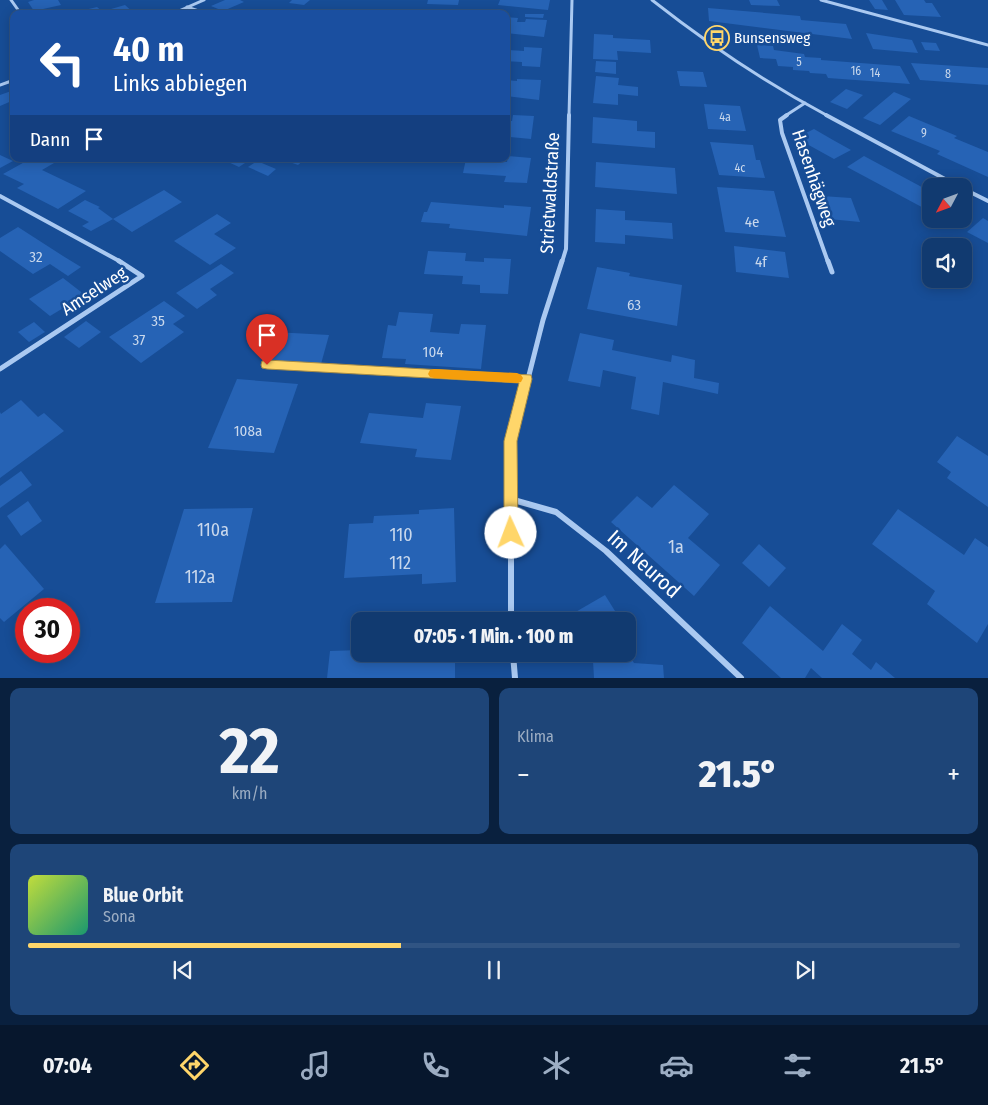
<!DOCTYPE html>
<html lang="de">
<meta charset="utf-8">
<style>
body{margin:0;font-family:"Fira Sans Condensed",sans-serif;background:#1e4578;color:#f1f3f6;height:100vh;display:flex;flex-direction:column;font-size:19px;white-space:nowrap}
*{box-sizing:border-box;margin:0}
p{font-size:16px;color:#9cadc3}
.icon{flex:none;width:28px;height:28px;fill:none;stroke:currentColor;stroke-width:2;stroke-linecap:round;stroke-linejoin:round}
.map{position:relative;height:678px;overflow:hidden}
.drawer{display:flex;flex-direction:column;gap:10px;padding:10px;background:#09203e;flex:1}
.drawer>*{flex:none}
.guide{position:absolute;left:10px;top:10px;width:500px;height:152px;border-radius:10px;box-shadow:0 2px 12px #0003,0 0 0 1px #305483;background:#1a4fa0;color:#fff;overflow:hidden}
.needle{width:32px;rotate:229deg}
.controls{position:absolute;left:922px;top:178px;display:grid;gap:10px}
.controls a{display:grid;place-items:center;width:50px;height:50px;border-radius:10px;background:#113a70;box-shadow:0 2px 12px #0003,0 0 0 1px #305483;font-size:25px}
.speed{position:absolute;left:15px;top:598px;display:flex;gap:10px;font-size:25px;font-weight:700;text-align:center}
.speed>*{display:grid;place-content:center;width:65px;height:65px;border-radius:50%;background:#113a70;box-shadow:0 2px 12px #0003,0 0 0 1px #305483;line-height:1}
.speed .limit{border:8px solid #d22;background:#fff;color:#111}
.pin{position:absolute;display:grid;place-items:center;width:42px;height:42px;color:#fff;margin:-51px -21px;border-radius:50% 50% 50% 0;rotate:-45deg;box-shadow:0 0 5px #0007}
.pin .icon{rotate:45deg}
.me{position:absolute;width:55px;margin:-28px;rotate:358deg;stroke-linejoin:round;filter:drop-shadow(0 0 4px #0008)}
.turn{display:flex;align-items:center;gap:18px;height:105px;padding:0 20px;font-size:22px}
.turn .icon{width:65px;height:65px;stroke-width:2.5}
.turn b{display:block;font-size:35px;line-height:42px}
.then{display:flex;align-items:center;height:48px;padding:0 20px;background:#0003;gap:10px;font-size:19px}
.big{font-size:38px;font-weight:800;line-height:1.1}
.drawer .tile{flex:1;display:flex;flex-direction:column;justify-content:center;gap:8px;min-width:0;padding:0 18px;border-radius:10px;background:#1e4578}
.drawer .dial{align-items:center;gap:0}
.dial b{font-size:65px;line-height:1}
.song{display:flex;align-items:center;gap:15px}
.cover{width:60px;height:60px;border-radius:8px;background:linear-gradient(135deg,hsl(70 70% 55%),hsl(160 70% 35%))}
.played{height:5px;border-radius:2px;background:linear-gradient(90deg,#ffd66a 40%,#305483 40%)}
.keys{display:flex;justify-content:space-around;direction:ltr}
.heat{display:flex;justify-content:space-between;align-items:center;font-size:28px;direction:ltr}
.drawer .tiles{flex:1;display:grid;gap:10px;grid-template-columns:1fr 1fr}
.tile:last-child{grid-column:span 2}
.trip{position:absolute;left:351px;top:612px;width:285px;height:50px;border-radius:10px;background:#113a70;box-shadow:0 2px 12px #0003,0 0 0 1px #305483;font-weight:800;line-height:50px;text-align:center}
.dock{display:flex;height:80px;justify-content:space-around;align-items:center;background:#07172d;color:#9cadc3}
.dock .icon{width:35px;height:35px}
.dock .active{color:#ffd66a}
.dock b{font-size:22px;color:#f1f3f6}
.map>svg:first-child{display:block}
.building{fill:#2663b5}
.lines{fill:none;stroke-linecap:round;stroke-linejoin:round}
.lane{stroke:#aac9f1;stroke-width:4}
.street-far3{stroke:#aac9f1;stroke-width:3}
.street-far2{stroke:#aac9f1;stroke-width:4}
.street-far1{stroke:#aac9f1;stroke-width:5}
.street{stroke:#aac9f1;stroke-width:6}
.route{fill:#ffd66a;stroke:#a68b45}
.slow{fill:#f59e0b}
.labels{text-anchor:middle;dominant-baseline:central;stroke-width:5;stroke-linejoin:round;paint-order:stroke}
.far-number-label{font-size:12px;fill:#c9d8ec}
.far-poi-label{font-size:15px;fill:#fff;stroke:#174d96;text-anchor:start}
.number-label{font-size:15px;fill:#c9d8ec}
.street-label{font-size:18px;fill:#fff;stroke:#174d96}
.near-number-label{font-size:18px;fill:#c9d8ec}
.near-street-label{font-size:21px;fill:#fff;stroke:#174d96}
</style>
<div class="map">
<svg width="988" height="678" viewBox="0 0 988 678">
<rect width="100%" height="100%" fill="#174d96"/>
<!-- building -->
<g class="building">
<path d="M 34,0 L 58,0 L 61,5 L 34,11 L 28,2 Z"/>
<path d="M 225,0 L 240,0 L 244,2 L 223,11 L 211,6 Z"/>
<path d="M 292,0 L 310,0 L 304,5 L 289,3 Z"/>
<path d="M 428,0 L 459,0 L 458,5 L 427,4 Z"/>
<path d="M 500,0 L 550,0 L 548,10 L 498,5 Z"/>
<path d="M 749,0 L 777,0 L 780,6 L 751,5 Z"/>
<path d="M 869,0 L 882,0 L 888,10 L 875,9 Z"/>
<path d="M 895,0 L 924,0 L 926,3 L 932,3 L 941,17 L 904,15 Z"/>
<path d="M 125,5 L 135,14 L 107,14 L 104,11 Z"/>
<path d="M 97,7 L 103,12 L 83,14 L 80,11 Z"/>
<path d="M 708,8 L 800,16 L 801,20 L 846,24 L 852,39 L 709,21 Z"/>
<path d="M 525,14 L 544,14 L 543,18 L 525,17 Z"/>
<path d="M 506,17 L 518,18 L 517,22 L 525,22 L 526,19 L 547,20 L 544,37 L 506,33 Z"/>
<path d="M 866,33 L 912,40 L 918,53 L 873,49 Z"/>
<path d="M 594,34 L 613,35 L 613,38 L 650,40 L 651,53 L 617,51 L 618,60 L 593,59 Z"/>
<path d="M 921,42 L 936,43 L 940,51 L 925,50 Z"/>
<path d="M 757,45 L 773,46 L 774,50 L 804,54 L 805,57 L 821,58 L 821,60 L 900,66 L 910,84 L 828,78 L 826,74 L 810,73 L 809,71 L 793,70 L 793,67 L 778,66 L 776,59 L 760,58 Z"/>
<path d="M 524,47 L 542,48 L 540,67 L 522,66 L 522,62 L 506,61 L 506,50 L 524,51 Z"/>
<path d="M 596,61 L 616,62 L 616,74 L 595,72 Z"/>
<path d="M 911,63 L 988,68 L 988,85 L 920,80 Z"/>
<path d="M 677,71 L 703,72 L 707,87 L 680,86 Z"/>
<path d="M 596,76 L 619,78 L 618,85 L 638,87 L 638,96 L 618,94 L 618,105 L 593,103 Z"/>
<path d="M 517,79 L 541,80 L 539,100 L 506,96 L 506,80 L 517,81 Z"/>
<path d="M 846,89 L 863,95 L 847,109 L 830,102 Z"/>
<path d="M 14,90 L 14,100 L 0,106 L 0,95 Z"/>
<path d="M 894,92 L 911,99 L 880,125 L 863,118 Z"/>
<path d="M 704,104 L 740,106 L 746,131 L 708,129 Z"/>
<path d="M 513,115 L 534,116 L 531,139 L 510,137 L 510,134 L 506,134 L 506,121 L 512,121 Z"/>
<path d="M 909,116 L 957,136 L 954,138 L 988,152 L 988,177 L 937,154 L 940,151 L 891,131 Z"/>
<path d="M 593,117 L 637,121 L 637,131 L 655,132 L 655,148 L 592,143 Z"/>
<path d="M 814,129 L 833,140 L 851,150 L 834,159 L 796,138 Z"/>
<path d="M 710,142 L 753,145 L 756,160 L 760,160 L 765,178 L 719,175 Z"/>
<path d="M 0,155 L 13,161 L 0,168 Z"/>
<path d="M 508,156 L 531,158 L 527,183 L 504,182 L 506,176 L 463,173 L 466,159 L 493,159 L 493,161 L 507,162 Z"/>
<path d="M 864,156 L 931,192 L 931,212 L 847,167 Z"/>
<path d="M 30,159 L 43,163 L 48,160 L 54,163 L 42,170 L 86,191 L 58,209 L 17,188 L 24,184 L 3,174 Z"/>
<path d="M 229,159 L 251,159 L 239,167 L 226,161 Z"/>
<path d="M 281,159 L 305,159 L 298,165 Z"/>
<path d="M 257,161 L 276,169 L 268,176 L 248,167 Z"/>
<path d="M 596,162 L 675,168 L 677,194 L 595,187 Z"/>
<path d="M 717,187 L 774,191 L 786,237 L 725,232 Z"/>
<path d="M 164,190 L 182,202 L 132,232 L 113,219 L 91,231 L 82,226 L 89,222 L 68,211 L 85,200 L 100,207 L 98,208 L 113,219 Z"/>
<path d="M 822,196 L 851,198 L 860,222 L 829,219 Z"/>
<path d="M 431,202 L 504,208 L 504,205 L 531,207 L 527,236 L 449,228 L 450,224 L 421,222 L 424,212 L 427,212 Z"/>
<path d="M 596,209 L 625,211 L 625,220 L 672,223 L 673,239 L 625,235 L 625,244 L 595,242 Z"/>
<path d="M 217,214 L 231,223 L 214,234 L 236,248 L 210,265 L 174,241 Z"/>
<path d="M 983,218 L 988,221 L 988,243 L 967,232 Z"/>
<path d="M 18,227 L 63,256 L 81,267 L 68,276 L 50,264 L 33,274 L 0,251 L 0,238 Z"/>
<path d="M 734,246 L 785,252 L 789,278 L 736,272 Z"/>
<path d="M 428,251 L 466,253 L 465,261 L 484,262 L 484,258 L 511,259 L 508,294 L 480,293 L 480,285 L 462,284 L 463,276 L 424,274 Z"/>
<path d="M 221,264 L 234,273 L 210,289 L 217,295 L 197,309 L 176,293 Z"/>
<path d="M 597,267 L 630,273 L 629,276 L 682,285 L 677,326 L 587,309 Z"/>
<path d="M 63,278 L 85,295 L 50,316 L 29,299 Z"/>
<path d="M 164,301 L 185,316 L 173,324 L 184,332 L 141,363 L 109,337 Z"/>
<path d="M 399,312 L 433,314 L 430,332 L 459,334 L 461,324 L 486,325 L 481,369 L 405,364 L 406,359 L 382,358 L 388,325 L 396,326 Z"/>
<path d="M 86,321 L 101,332 L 79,348 L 64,337 Z"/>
<path d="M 34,322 L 45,332 L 29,342 L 18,332 Z"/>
<path d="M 274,332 L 329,335 L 321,364 L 263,361 Z"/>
<path d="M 580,333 L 614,340 L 612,350 L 671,362 L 672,355 L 695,360 L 694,378 L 719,383 L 718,394 L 663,382 L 659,415 L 631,409 L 636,377 L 603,370 L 600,387 L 568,381 Z"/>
<path d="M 237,379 L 298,384 L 274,453 L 208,448 Z"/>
<path d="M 21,400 L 38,417 L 44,413 L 64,431 L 0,478 L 0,412 L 1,414 Z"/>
<path d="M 426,403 L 461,406 L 451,460 L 415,457 L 417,449 L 360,443 L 369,413 L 423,418 Z"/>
<path d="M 957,436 L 988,456 L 988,507 L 947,478 L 951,472 L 937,462 Z"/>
<path d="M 21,471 L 32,485 L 0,508 L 0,486 Z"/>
<path d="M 674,485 L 709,514 L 688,538 L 720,565 L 694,596 L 611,522 L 637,496 L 652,508 Z"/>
<path d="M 28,501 L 42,521 L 21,536 L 7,516 Z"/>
<path d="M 253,508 L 232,602 L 155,603 L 184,509 Z"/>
<path d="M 454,508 L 456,582 L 422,584 L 422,574 L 344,578 L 349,524 L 373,523 L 374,516 L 419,514 L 419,510 Z"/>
<path d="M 898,509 L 964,555 L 975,538 L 988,547 L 988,624 L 977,643 L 927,604 L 935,591 L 872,544 Z"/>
<path d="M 5,544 L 44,589 L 4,622 L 0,618 L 0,549 Z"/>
<path d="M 759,544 L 786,568 L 769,587 L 742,563 Z"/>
<path d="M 605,595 L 620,619 L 616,621 L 560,621 Z"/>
<path d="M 770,606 L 823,651 L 842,624 L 862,640 L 852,654 L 871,670 L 876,662 L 895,678 L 822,678 L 811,668 L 805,678 L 781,678 L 742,643 Z"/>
<path d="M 360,650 L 360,654 L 455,654 L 455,678 L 327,678 L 330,651 Z"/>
<path d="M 597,654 L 628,654 L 634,663 L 663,665 L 664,678 L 594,678 L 593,661 L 601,661 Z"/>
</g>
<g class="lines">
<!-- lane -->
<path class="lane" d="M 267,365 L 526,379"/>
<!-- street-far3 -->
<g class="street-far3">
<path d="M 11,0 L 21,14"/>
<path d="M 652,0 C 708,44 766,83 828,116"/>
<path d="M 821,0 L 988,45"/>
<path d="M 187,7 L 207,14"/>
<path d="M 172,14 L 204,0"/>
<path d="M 0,85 L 14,80"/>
<path d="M 569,116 L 572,0"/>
<path d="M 785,116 L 805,103"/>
</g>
<!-- street-far2 -->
<g class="street-far2">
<path d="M 787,115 L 780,120 L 782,133 L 828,262"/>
<path d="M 826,115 L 958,186"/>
<path d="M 964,189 L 988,201"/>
<path d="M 0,196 L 121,262"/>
<path d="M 562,262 L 566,249 L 569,115"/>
</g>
<!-- street-far1 -->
<g class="street-far1">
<path d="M 828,261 L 832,272"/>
<path d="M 0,369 L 142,276 L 119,261"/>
<path d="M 511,446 L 543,320 L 562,261"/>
</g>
<!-- street -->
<g class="street">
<path d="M 511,445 L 511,621"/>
<path d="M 510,499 L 556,512 L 606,551 L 741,678"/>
<path d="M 513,654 L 515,678"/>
</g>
</g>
<!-- route -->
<path class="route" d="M 267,360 L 531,375 L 532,379 L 517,441 L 518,533 L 516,538 L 511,540 L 506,538 L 504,533 L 504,441 L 519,383 L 267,369 L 262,368 L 261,365 L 262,361 Z"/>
<!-- slow -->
<path class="slow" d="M 434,369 L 517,373 L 521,375 L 523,378 L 521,382 L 517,383 L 434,378 L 430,377 L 428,374 L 430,370 Z"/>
<!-- icons -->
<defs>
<symbol id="bus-ring" viewBox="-11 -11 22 22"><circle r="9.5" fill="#174d96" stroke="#ffd66a" stroke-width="1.5"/><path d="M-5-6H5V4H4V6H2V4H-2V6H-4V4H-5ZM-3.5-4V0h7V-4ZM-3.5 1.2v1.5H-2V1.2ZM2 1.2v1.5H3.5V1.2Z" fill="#ffd66a"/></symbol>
</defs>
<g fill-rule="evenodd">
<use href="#bus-ring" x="703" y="24" width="28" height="28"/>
</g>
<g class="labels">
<!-- far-number labels -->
<g class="far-number-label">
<text x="799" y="62">5</text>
<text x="856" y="71">16</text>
<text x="875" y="73">14</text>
<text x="948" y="74">8</text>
<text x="725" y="117">4a</text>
<text x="924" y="133">9</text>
<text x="740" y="168">4c</text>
</g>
<!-- far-poi labels -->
<g class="far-poi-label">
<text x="734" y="38">Bunsensweg</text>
</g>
<!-- number labels -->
<g class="number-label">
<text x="752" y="222">4e</text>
<text x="36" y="257">32</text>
<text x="761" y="262">4f</text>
<text x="634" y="305">63</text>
<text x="158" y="321">35</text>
<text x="139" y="340">37</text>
<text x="433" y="352">104</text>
<text x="248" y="431">108a</text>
</g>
<!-- street labels -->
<g class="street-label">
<text transform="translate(814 178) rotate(71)">Hasenhägweg</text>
<text transform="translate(550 193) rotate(-87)">Strietwaldstraße</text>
<text transform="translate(94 291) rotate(-33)">Amselweg</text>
</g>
<!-- near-number labels -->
<g class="near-number-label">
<text x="213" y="530">110a</text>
<text x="401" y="535">110</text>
<text x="676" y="547">1a</text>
<text x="400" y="563">112</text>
<text x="200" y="577">112a</text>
</g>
<!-- near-street labels -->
<g class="near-street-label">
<text transform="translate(644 564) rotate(42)">Im Neurod</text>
</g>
</g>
</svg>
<div class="controls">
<a><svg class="needle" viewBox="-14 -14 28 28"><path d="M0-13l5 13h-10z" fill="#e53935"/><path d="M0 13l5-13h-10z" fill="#9cadc3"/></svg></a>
<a><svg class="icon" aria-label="sound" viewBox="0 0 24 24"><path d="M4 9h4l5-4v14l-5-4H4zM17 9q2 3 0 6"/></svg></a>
</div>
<div class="speed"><div class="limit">30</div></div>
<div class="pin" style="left:267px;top:365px;background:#d93025"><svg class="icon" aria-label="arrive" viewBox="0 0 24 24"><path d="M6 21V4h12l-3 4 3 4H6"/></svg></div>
<svg class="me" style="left:511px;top:533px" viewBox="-20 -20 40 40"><circle r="19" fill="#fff"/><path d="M0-13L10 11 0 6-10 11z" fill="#ffd66a"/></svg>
<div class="trip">07:05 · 1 Min. · 100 m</div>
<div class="guide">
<div class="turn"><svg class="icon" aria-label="left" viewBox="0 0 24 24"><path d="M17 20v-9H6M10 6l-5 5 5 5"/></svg><div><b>40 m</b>Links abbiegen</div></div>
<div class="then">Dann<svg class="icon" aria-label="arrive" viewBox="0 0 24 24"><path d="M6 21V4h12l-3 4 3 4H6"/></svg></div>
</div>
</div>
<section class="drawer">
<div class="tiles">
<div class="tile dial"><b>22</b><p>km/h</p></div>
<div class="tile"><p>Klima</p>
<div class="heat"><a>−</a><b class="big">21.5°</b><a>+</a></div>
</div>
<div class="tile">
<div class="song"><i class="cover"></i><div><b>Blue Orbit</b><p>Sona</p></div></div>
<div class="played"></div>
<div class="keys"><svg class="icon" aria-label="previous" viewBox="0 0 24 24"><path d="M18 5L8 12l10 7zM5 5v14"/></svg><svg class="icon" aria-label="pause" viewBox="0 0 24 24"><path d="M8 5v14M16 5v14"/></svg><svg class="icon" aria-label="next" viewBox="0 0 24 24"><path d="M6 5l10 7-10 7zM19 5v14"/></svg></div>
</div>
</div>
</section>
<nav class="dock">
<b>07:04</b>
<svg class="icon active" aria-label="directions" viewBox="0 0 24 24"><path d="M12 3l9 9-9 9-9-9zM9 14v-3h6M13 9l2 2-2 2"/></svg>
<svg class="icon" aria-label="music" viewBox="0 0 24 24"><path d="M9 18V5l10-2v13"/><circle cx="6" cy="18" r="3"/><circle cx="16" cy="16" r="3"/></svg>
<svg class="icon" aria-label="phone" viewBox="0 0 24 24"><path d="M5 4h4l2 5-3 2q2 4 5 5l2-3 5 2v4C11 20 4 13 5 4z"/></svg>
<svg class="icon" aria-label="climate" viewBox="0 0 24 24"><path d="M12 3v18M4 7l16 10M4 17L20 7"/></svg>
<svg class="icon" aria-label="car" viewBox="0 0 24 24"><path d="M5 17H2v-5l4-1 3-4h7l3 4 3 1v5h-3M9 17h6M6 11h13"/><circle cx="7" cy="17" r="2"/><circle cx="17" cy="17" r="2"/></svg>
<svg class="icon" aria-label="filters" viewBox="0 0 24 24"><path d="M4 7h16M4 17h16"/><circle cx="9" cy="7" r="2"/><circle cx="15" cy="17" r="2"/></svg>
<b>21.5°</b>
</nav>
